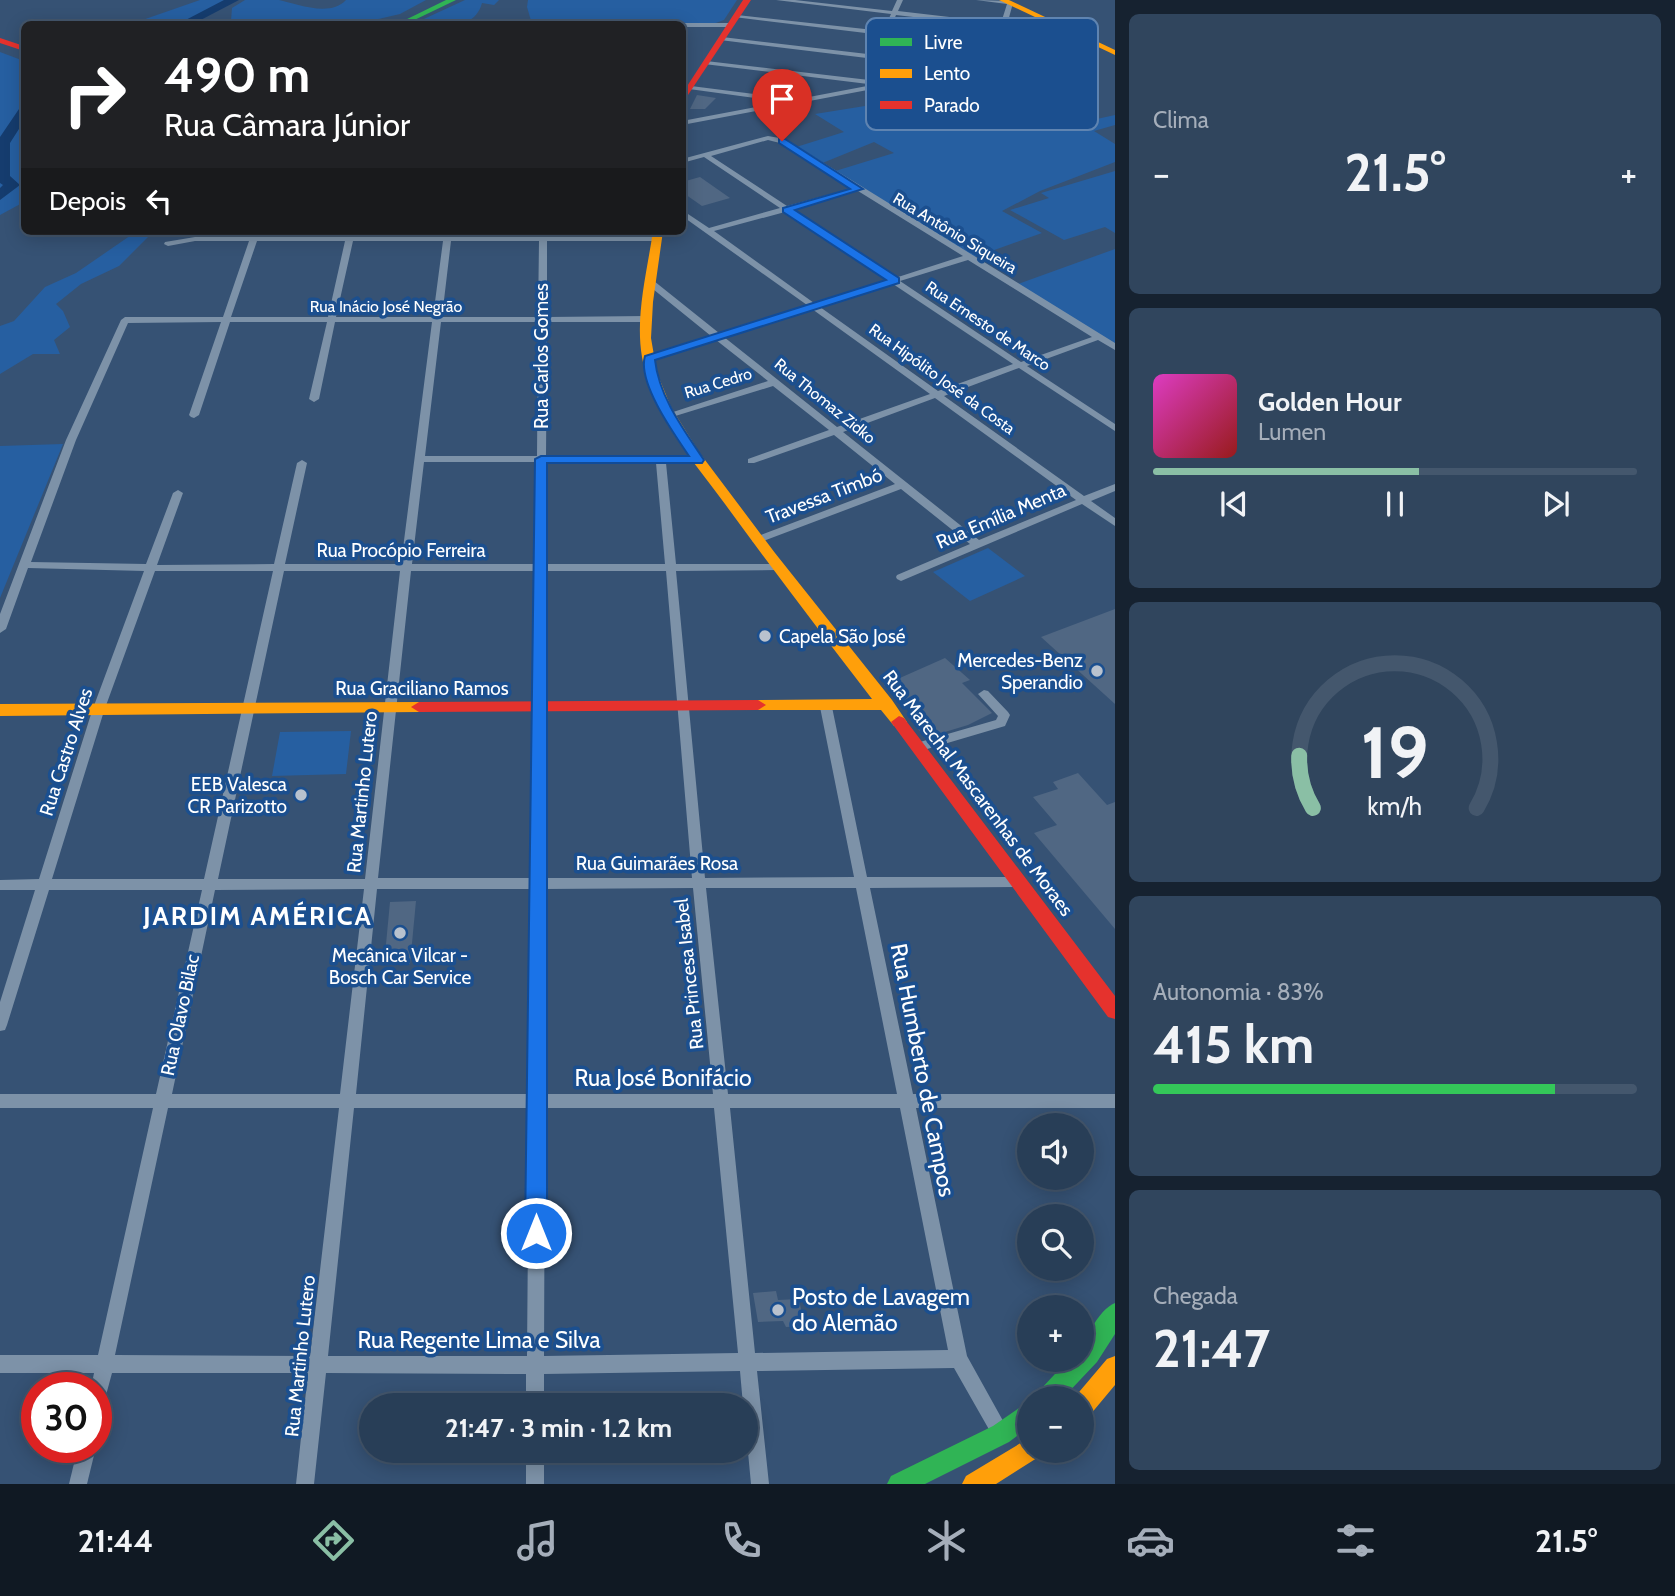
<!DOCTYPE html>
<html lang="pt">
<meta charset="utf-8">
<style>
body{margin:0;font-family:Cabin,sans-serif;background:#30455d;color:#f1f3f6;height:100vh;display:flex;flex-direction:column;font-size:26px;white-space:nowrap}
*{box-sizing:border-box;margin:0}
p{font-size:23px;color:#a5aeba}
.icon{flex:none;width:38px;height:38px;fill:none;stroke:currentColor;stroke-width:2;stroke-linecap:round;stroke-linejoin:round}
.map{position:relative;flex:1;overflow:hidden}
.details{display:flex;flex-direction:column;gap:14px;padding:14px;background:#162230;width:560px}
.details>*{flex:none}
.guide{position:absolute;left:21px;top:21px;width:665px;height:214px;border-radius:10px;box-shadow:0 4px 18px #0003,0 0 0 2px #44576d;background:#202124;color:#fff;overflow:hidden}
.tools{position:absolute;left:1017px;top:1113px;display:grid;gap:14px}
.tools a{display:grid;place-items:center;width:77px;height:77px;border-radius:50%;background:#283e57;box-shadow:0 4px 18px #0003,0 0 0 2px #44576d;font-size:35px}
.speed{position:absolute;left:21px;top:1372px;display:flex;gap:14px;font-size:35px;font-weight:700;text-align:center}
.speed>*{display:grid;place-content:center;width:91px;height:91px;border-radius:50%;background:#283e57;box-shadow:0 4px 18px #0003,0 0 0 2px #44576d;line-height:1}
.speed .limit{border:10px solid #d22;background:#fff;color:#111}
.pin{position:absolute;display:grid;place-items:center;width:60px;height:60px;color:#fff;margin:-72px -30px;border-radius:50% 50% 50% 0;rotate:-45deg;box-shadow:0 0 7px #0007}
.pin .icon{rotate:45deg}
.me{position:absolute;width:77px;margin:-38px;rotate:0deg;stroke-linejoin:round;filter:drop-shadow(0 0 5px #0008)}
.turn{display:flex;align-items:center;gap:24px;height:147px;padding:0 28px;font-size:32px}
.turn .icon{width:91px;height:91px;stroke-width:2.5}
.turn b{display:block;font-size:49px;line-height:60px}
.then{display:flex;align-items:center;height:66px;padding:0 28px;background:#0003;gap:14px;font-size:26px}
.big{font-size:52px;font-weight:700;line-height:1.1}
.details .card{flex:1;display:flex;flex-direction:column;justify-content:center;gap:10px;min-width:0;padding:0 24px;border-radius:10px;background:#30455d}
.details .dial{align-items:center;gap:0}
.dial svg{height:182px;overflow:visible;fill:none;stroke:#44576d;stroke-width:7;stroke-linecap:round;text-anchor:middle}
.dial text{fill:#f1f3f6;stroke:none}
.song{display:flex;align-items:center;gap:21px}
.cover{width:84px;height:84px;border-radius:10px;background:linear-gradient(135deg,hsl(310 70% 55%),hsl(0 70% 35%))}
.played{height:7px;border-radius:4px;background:linear-gradient(90deg,#8abfa5 55%,#44576d 55%)}
.keys{display:flex;justify-content:space-around;direction:ltr}
.heat{display:flex;justify-content:space-between;align-items:center;font-size:38px;direction:ltr}
.charge{height:10px;border-radius:5px;background:linear-gradient(90deg,#34c759 83%,#44576d 0)}
.trip{position:absolute;left:359px;top:1393px;width:399px;height:70px;border-radius:35px;background:#283e57;box-shadow:0 4px 18px #0003,0 0 0 2px #44576d;font-weight:700;line-height:70px;text-align:center}
.menu{display:flex;height:112px;justify-content:space-around;align-items:center;background:#101923;color:#a5aeba}
.menu .icon{width:49px;height:49px}
.menu .current{color:#8abfa5}
.menu b{font-size:32px;color:#f1f3f6}
main{display:flex;flex:1;min-height:0}
.map>svg:first-child{display:block}
.green{fill:#265fa1}
.lines{fill:none;stroke-linecap:round;stroke-linejoin:round}
.river{fill:#153c6e;fill-rule:evenodd}
.building{fill:#506783}
.street{fill:#7d92a8;fill-rule:evenodd}
.fast{fill:#30b455;fill-rule:evenodd}
.slow{fill:#ff9f0a;fill-rule:evenodd}
.jam{fill:#e5322d;fill-rule:evenodd}
.route{fill:#1a73e8;stroke:#114b97;stroke-width:2}
.poi-dot{fill:#b9c2ce;stroke:#1b4f8f;stroke-width:2.5}
.labels{text-anchor:middle;dominant-baseline:central;stroke-width:7;stroke-linejoin:round;paint-order:stroke}
.far-street-label{font-size:16px;fill:#fff;stroke:#1b4f8f}
.street-label{font-size:19px;fill:#fff;stroke:#1b4f8f}
.poi-label{font-size:19px;fill:#fff;stroke:#1b4f8f;text-anchor:end}
.near-street-label{font-size:23px;fill:#fff;stroke:#1b4f8f}
.near-poi-label{font-size:23px;fill:#fff;stroke:#1b4f8f;text-anchor:start}
.district-label{font-size:26px;font-weight:bold;letter-spacing:2px;fill:#fff;stroke:#1b4f8f}
.key{fill:#1b4f8f;stroke:#5f84b1;stroke-width:2}
.key-label{font-size:19px;fill:#fff}
</style>
<main>
<div class="map">
<svg width="1115" height="1484" viewBox="0 0 1115 1484">
<rect width="100%" height="100%" fill="#365274"/>
<!-- green -->
<g class="green">
<path d="M 200,0 L 233,0 L 195,17 L 209,24 L 131,24 Z"/>
<path d="M 245,0 C 255,0 269,0 279,0 C 294,3 330,18 346,0 L 426,0 L 400,14 L 357,24 L 275,22 L 236,24 L 231,21 L 232,8 Z"/>
<path d="M 465,0 L 499,0 L 494,5 L 482,3 C 474,33 437,25 413,24 Z"/>
<path d="M 528,0 L 737,0 L 724,20 L 713,24 L 532,24 L 527,7 Z"/>
<path d="M 0,52 L 24,61 L 24,202 L 0,215 Z"/>
<path d="M 971,89 L 1042,131 L 1115,115 L 1115,125 L 1094,131 L 1115,144 L 1115,162 L 1040,191 L 1002,211 L 1042,233 L 972,258 L 832,172 L 894,153 L 874,142 L 820,164 L 793,148 L 844,132 L 815,114 Z"/>
<path d="M 1115,171 L 1115,233 L 1105,227 L 1064,240 L 1010,210 L 1049,198 L 1041,193 Z"/>
<path d="M 137,231 L 161,231 L 151,234 L 119,266 L 81,284 L 56,304 L 63,311 L 70,327 L 54,340 L 60,354 L 33,354 L 0,374 L 0,326 L 14,321 L 45,287 L 76,273 Z"/>
<path d="M 1115,249 L 1115,346 L 1015,285 Z"/>
<path d="M 63,444 L 0,598 L 0,446 Z"/>
<path d="M 988,548 L 1025,576 L 970,601 L 933,572 Z"/>
<path d="M 351,731 L 346,774 L 272,776 L 280,732 Z"/>
</g>
<g class="lines">
<!-- river -->
<g class="river">
<path d="M 224,0 L 239,0 L 193,24 L 178,24 Z"/>
<path d="M 24,108 L 24,121 L 10,143 L 10,176 L 20,185 L 0,200 L 0,188 L 3,185 L 0,183 L 0,137 L 19,109 Z"/>
</g>
</g>
<!-- building -->
<g class="building">
<path d="M 697,95 L 716,98 L 705,109 L 690,109 Z"/>
<path d="M 700,177 L 730,198 L 702,206 L 682,192 L 682,182 Z"/>
<path d="M 1115,609 L 1115,704 L 1041,637 Z"/>
<path d="M 945,658 L 970,680 L 962,683 L 992,713 L 968,725 L 925,738 L 908,716 L 912,714 L 884,685 Z"/>
<path d="M 1078,773 L 1107,805 L 1115,802 L 1115,929 L 1034,833 L 1057,825 L 1033,797 L 1058,789 L 1053,782 Z"/>
<path d="M 416,901 L 410,964 L 384,965 L 390,902 Z"/>
<path d="M 776,1291 L 778,1300 L 799,1299 L 804,1326 L 786,1327 L 783,1321 L 758,1322 L 753,1293 Z"/>
</g>
<g class="lines">
<!-- street -->
<g class="street">
<path d="M 776,0 L 795,0 L 892,11 L 897,0 L 903,0 L 898,11 L 1001,23 L 1007,4 L 976,0 L 1010,1 L 1013,3 L 1002,43 L 1072,29 L 1075,31 L 1001,47 L 997,61 L 989,67 L 682,125 L 682,121 L 783,102 L 689,89 L 689,87 L 691,86 L 785,98 L 788,101 L 867,86 L 868,84 L 704,64 L 703,63 L 706,61 L 869,80 L 875,59 L 720,40 L 722,37 L 876,55 L 882,35 L 734,17 L 737,15 L 883,31 L 891,14 ZM 896,15 L 1000,27 L 996,44 L 889,32 ZM 888,36 L 995,48 C 988,69 978,65 958,69 L 960,66 L 882,56 ZM 881,60 L 958,69 L 874,85 Z"/>
<path d="M 682,23 L 731,23 L 734,25 L 731,27 L 682,27 L 682,24 L 679,24 Z"/>
<path d="M 768,136 L 785,139 L 1115,343 L 1115,350 L 1098,340 L 1027,366 L 1115,424 L 1115,431 L 1019,368 L 944,396 L 1084,496 L 1115,484 L 1115,491 L 1091,501 L 1115,518 L 1115,526 L 1082,504 L 901,581 L 897,579 L 896,577 L 897,575 L 970,544 L 901,489 L 761,542 L 753,542 L 752,540 L 753,538 L 895,484 L 834,435 L 754,463 L 748,463 L 748,459 L 829,430 L 773,386 L 672,417 L 669,418 L 664,415 L 768,381 L 716,340 L 652,360 L 646,360 L 646,356 L 711,336 L 648,285 L 648,281 L 654,281 L 719,333 L 807,305 L 682,216 L 682,210 L 709,228 L 780,208 L 704,157 L 682,163 L 682,159 ZM 768,140 L 780,143 L 853,188 L 787,206 L 711,156 ZM 858,191 L 963,256 L 895,278 L 792,210 ZM 785,212 L 887,280 L 814,303 L 714,231 ZM 968,260 L 1092,337 L 1021,362 L 900,281 ZM 893,284 L 1013,364 L 938,391 L 820,307 ZM 812,309 L 930,394 L 837,427 L 724,337 ZM 935,398 L 1076,500 L 979,540 L 843,432 Z"/>
<path d="M 348,231 L 354,231 L 354,237 L 443,237 L 444,231 L 452,231 L 451,237 L 539,237 L 539,231 L 547,231 L 547,237 L 658,237 L 662,239 L 658,241 L 547,241 L 547,317 L 647,316 L 651,319 L 647,322 L 547,322 L 546,457 L 701,458 L 701,462 L 698,463 L 666,463 L 676,564 L 777,564 L 782,567 L 777,570 L 676,571 L 705,878 L 854,877 L 820,707 L 826,703 L 832,707 L 867,877 L 1019,877 L 1024,878 L 1026,882 L 1024,886 L 1019,887 L 870,888 L 913,1094 L 1115,1094 L 1115,1108 L 916,1108 L 967,1356 L 1007,1428 L 1010,1434 L 1007,1440 L 1001,1443 L 995,1440 L 954,1368 L 757,1371 L 769,1484 L 751,1484 L 746,1431 L 746,1405 L 743,1405 L 740,1371 L 544,1374 L 544,1405 L 526,1405 L 526,1374 L 326,1373 L 314,1484 L 296,1484 L 308,1373 L 112,1373 L 102,1410 L 96,1413 L 96,1388 L 91,1388 L 94,1373 L 0,1373 L 0,1355 L 98,1355 L 153,1108 L 0,1108 L 0,1094 L 156,1094 L 202,890 L 49,890 L 7,1025 L 5,1030 L 0,1031 L 0,1002 L 35,890 L 0,890 L 0,880 L 39,879 L 92,711 L 144,571 L 28,568 L 6,629 L 0,633 L 0,614 L 66,440 L 121,320 L 125,317 L 223,317 L 249,241 L 195,241 L 168,246 L 164,244 L 165,242 L 195,237 L 346,237 ZM 257,241 L 345,241 L 328,317 L 231,317 ZM 353,241 L 443,241 L 433,317 L 336,317 ZM 451,241 L 539,241 L 538,317 L 442,317 ZM 221,322 L 189,415 L 191,417 L 194,418 L 199,415 L 230,322 L 327,322 L 309,399 L 314,402 L 319,399 L 335,322 L 432,322 L 401,564 L 285,564 L 307,463 L 302,460 L 297,463 L 274,564 L 157,565 L 183,493 L 178,490 L 173,493 L 146,564 L 31,562 L 76,440 L 128,323 ZM 441,322 L 538,322 L 537,456 L 425,456 ZM 424,462 L 537,462 L 535,564 L 412,564 ZM 546,462 L 656,463 L 665,564 L 546,564 ZM 155,571 L 273,571 L 204,879 L 52,879 L 104,711 ZM 284,571 L 400,571 L 365,879 L 218,879 ZM 411,571 L 535,571 L 532,878 L 378,878 ZM 546,571 L 666,571 L 692,878 L 545,878 ZM 693,888 L 713,1094 L 545,1094 L 545,889 ZM 706,888 L 856,888 L 897,1094 L 728,1094 ZM 364,889 L 340,1094 L 172,1094 L 215,890 ZM 377,889 L 532,889 L 529,1094 L 356,1094 ZM 168,1108 L 339,1108 L 310,1356 L 115,1355 ZM 354,1108 L 529,1108 L 527,1356 L 328,1356 ZM 545,1108 L 714,1108 L 738,1353 L 544,1356 ZM 730,1108 L 900,1108 L 948,1350 L 755,1353 Z"/>
<path d="M 984,690 L 988,691 L 1008,712 L 1010,715 L 1005,726 L 917,752 L 913,750 L 911,747 L 913,744 L 996,720 L 998,716 L 978,694 Z"/>
<path d="M 78,1447 L 96,1447 L 87,1484 L 69,1484 Z"/>
<rect x="526" y="1451" width="18" height="33"/>
</g>
<!-- fast -->
<g class="fast">
<path d="M 446,0 L 456,0 L 406,24 L 397,24 Z"/>
<path d="M 1115,1303 L 1115,1334 L 1097,1362 L 1063,1398 L 1037,1398 L 1040,1390 L 1068,1360 L 1082,1360 C 1082,1342 1098,1310 1115,1303 Z"/>
<path d="M 1029,1401 L 1029,1427 L 1009,1442 L 925,1484 L 887,1484 L 891,1476 L 993,1426 Z"/>
</g>
<!-- slow -->
<g class="slow">
<path d="M 999,0 L 1009,0 L 1115,50 L 1115,55 Z"/>
<path d="M 653,231 L 663,231 L 653,302 L 651,338 L 657,373 L 671,407 L 699,452 L 775,553 L 892,700 L 907,722 L 904,726 L 894,726 L 881,710 L 758,710 L 750,705 L 758,700 L 872,699 C 822,634 773,570 725,504 C 692,459 651,414 642,357 C 635,316 647,272 653,231 Z"/>
<path d="M 419,702 L 427,707 L 419,712 L 0,716 L 0,704 Z"/>
<path d="M 1115,1356 L 1115,1385 L 1090,1415 L 1082,1418 L 1082,1398 L 1074,1398 L 1107,1359 Z"/>
<path d="M 1029,1438 L 1029,1451 L 1040,1451 L 1037,1458 L 996,1484 L 962,1484 L 966,1476 Z"/>
</g>
<!-- jam -->
<g class="jam">
<path d="M 743,0 L 751,0 L 682,104 L 682,94 Z"/>
<path d="M 0,38 L 24,46 L 24,51 L 0,43 Z"/>
<path d="M 758,700 L 766,705 L 758,710 L 419,712 L 411,707 L 419,702 Z"/>
<path d="M 899,716 L 904,718 L 1115,996 L 1115,1019 L 1108,1017 L 894,726 L 891,722 Z"/>
</g>
</g>
<!-- route -->
<path class="route" d="M 779,139 L 785,139 L 863,189 L 795,210 L 899,278 L 899,283 L 655,360 C 659,397 684,430 704,460 L 702,463 L 547,463 L 547,1233 L 544,1240 L 536,1243 L 529,1240 L 525,1233 L 535,459 L 541,456 L 689,456 C 674,434 637,382 645,356 L 886,280 L 783,212 L 783,208 L 850,189 L 779,143 Z"/>
<!-- markers -->
<g class="poi-dot">
<circle cx="765" cy="636" r="7"/>
<circle cx="1097" cy="671" r="7"/>
<circle cx="301" cy="795" r="7"/>
<circle cx="400" cy="933" r="7"/>
<circle cx="778" cy="1310" r="7"/>
</g>
<g class="labels">
<!-- far-street labels -->
<g class="far-street-label">
<text transform="translate(955 233) rotate(31)">Rua Antônio Siqueira</text>
<text x="386" y="306">Rua Inácio José Negrão</text>
<text transform="translate(988 326) rotate(34)">Rua Ernesto de Marco</text>
<text transform="translate(942 379) rotate(36)">Rua Hipólito José da Costa</text>
<text transform="translate(718 383) rotate(-17)">Rua Cedro</text>
<text transform="translate(825 401) rotate(39)">Rua Thomaz Zidko</text>
</g>
<!-- street labels -->
<g class="street-label">
<text transform="translate(541 356) rotate(-90)">Rua Carlos Gomes</text>
<text transform="translate(824 496) rotate(-21)">Travessa Timbó</text>
<text transform="translate(1001 516) rotate(-23)">Rua Emília Menta</text>
<text x="401" y="550">Rua Procópio Ferreira</text>
<text x="422" y="688">Rua Graciliano Ramos</text>
<text transform="translate(66 752) rotate(-72)">Rua Castro Alves</text>
<text transform="translate(362 792) rotate(-84)">Rua Martinho Lutero</text>
<text transform="translate(978 793) rotate(53)">Rua Marechal Mascarenhas de Moraes</text>
<text x="657" y="863">Rua Guimarães Rosa</text>
<text transform="translate(689 974) rotate(-96)">Rua Princesa Isabel</text>
<text transform="translate(180 1015) rotate(-78)">Rua Olavo Bilac</text>
<text transform="translate(300 1356) rotate(-84)">Rua Martinho Lutero</text>
</g>
<!-- poi labels -->
<g class="poi-label">
<text x="779" y="636" text-anchor="start">Capela São José</text>
<text x="1083" y="660">Mercedes-Benz<tspan x="1083" dy="22">Sperandio</tspan></text>
<text x="287" y="784">EEB Valesca<tspan x="287" dy="22">CR Parizotto</tspan></text>
<text x="400" y="955" text-anchor="middle">Mecânica Vilcar -<tspan x="400" dy="22">Bosch Car Service</tspan></text>
</g>
<!-- near-street labels -->
<g class="near-street-label">
<text transform="translate(923 1070) rotate(79)">Rua Humberto de Campos</text>
<text x="663" y="1078">Rua José Bonifácio</text>
<text x="479" y="1340">Rua Regente Lima e Silva</text>
</g>
<!-- near-poi labels -->
<g class="near-poi-label">
<text x="792" y="1297">Posto de Lavagem<tspan x="792" dy="26">do Alemão</tspan></text>
</g>
<!-- district labels -->
<g class="district-label">
<text x="258" y="916">JARDIM AMÉRICA</text>
</g>
</g>
<!-- legend -->
<rect x="866" y="18" width="232" height="112" rx="10" class="key"/>
<rect x="880" y="38" width="32" height="8" fill="#30b455"/>
<rect x="880" y="69" width="32" height="9" fill="#ff9f0a"/>
<rect x="880" y="101" width="32" height="8" fill="#e5322d"/>
<g class="key-label">
<text x="924" y="49">Livre</text>
<text x="924" y="80">Lento</text>
<text x="924" y="112">Parado</text>
</g>
</svg>
<div class="tools">
<a><svg class="icon" aria-label="sound" viewBox="0 0 24 24"><path d="M4 9h4l5-4v14l-5-4H4zM17 9q2 3 0 6"/></svg></a>
<a><svg class="icon" aria-label="search" viewBox="0 0 24 24"><circle cx="10" cy="10" r="6"/><path d="M15 15l6 6"/></svg></a>
<a>+</a>
<a>−</a>
</div>
<div class="speed"><div class="limit">30</div></div>
<div class="pin" style="left:782px;top:141px;background:#d93025"><svg class="icon" aria-label="arrive" viewBox="0 0 24 24"><path d="M6 21V4h12l-3 4 3 4H6"/></svg></div>
<svg class="me" style="left:536px;top:1233px" viewBox="-20 -20 40 40"><circle r="17" fill="#1a73e8" stroke="#fff" stroke-width="3"/><path d="M0-11L8 9 0 5-8 9z" fill="#fff"/></svg>
<div class="trip">21:47 · 3 min · 1.2 km</div>
<div class="guide">
<div class="turn"><svg class="icon" aria-label="right" viewBox="0 0 24 24"><path d="M7 20v-9h11M14 6l5 5-5 5"/></svg><div><b>490 m</b>Rua Câmara Júnior</div></div>
<div class="then">Depois<svg class="icon" aria-label="left" viewBox="0 0 24 24"><path d="M17 20v-9H6M10 6l-5 5 5 5"/></svg></div>
</div>
</div>
<section class="details">
<div class="card"><p>Clima</p>
<div class="heat"><a>−</a><b class="big">21.5°</b><a>+</a></div>
</div>
<div class="card">
<div class="song"><i class="cover"></i><div><b>Golden Hour</b><p>Lumen</p></div></div>
<div class="played"></div>
<div class="keys"><svg class="icon" aria-label="previous" viewBox="0 0 24 24"><path d="M18 5L8 12l10 7zM5 5v14"/></svg><svg class="icon" aria-label="pause" viewBox="0 0 24 24"><path d="M8 5v14M16 5v14"/></svg><svg class="icon" aria-label="next" viewBox="0 0 24 24"><path d="M6 5l10 7-10 7zM19 5v14"/></svg></div>
</div>
<div class="card dial"><svg viewBox="0 0 100 80">
<path d="M14 69A42 42 0 1 1 86 69"/>
<path d="M14 69A42 42 0 0 1 8 46" stroke="#8abfa5"/>
<text x="50" y="56" font-size="32" font-weight="700">19</text>
<text x="50" y="72" font-size="11">km/h</text>
</svg></div>
<div class="card"><p>Autonomia · 83%</p><b class="big">415 km</b><div class="charge"></div></div>
<div class="card"><p>Chegada</p><b class="big">21:47</b></div>
</section>
</main>
<nav class="menu">
<b>21:44</b>
<svg class="icon current" aria-label="directions" viewBox="0 0 24 24"><path d="M12 3l9 9-9 9-9-9zM9 14v-3h6M13 9l2 2-2 2"/></svg>
<svg class="icon" aria-label="music" viewBox="0 0 24 24"><path d="M9 18V5l10-2v13"/><circle cx="6" cy="18" r="3"/><circle cx="16" cy="16" r="3"/></svg>
<svg class="icon" aria-label="phone" viewBox="0 0 24 24"><path d="M5 4h4l2 5-3 2q2 4 5 5l2-3 5 2v4C11 20 4 13 5 4z"/></svg>
<svg class="icon" aria-label="climate" viewBox="0 0 24 24"><path d="M12 3v18M4 7l16 10M4 17L20 7"/></svg>
<svg class="icon" aria-label="car" viewBox="0 0 24 24"><path d="M5 17H2v-5l4-1 3-4h7l3 4 3 1v5h-3M9 17h6M6 11h13"/><circle cx="7" cy="17" r="2"/><circle cx="17" cy="17" r="2"/></svg>
<svg class="icon" aria-label="filters" viewBox="0 0 24 24"><path d="M4 7h16M4 17h16"/><circle cx="9" cy="7" r="2"/><circle cx="15" cy="17" r="2"/></svg>
<b>21.5°</b>
</nav>
